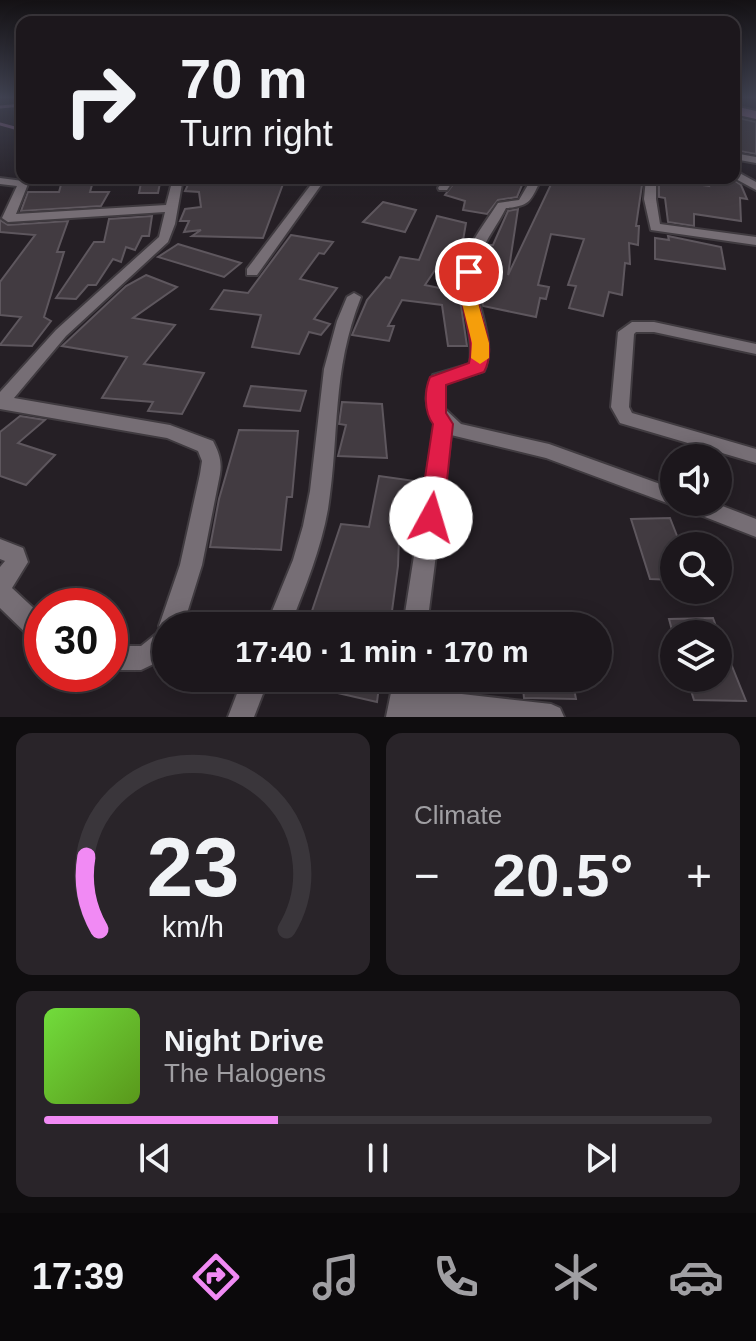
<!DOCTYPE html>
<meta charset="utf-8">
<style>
body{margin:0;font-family:Helvetica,sans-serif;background:#292429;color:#f1f3f6;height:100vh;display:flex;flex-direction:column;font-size:30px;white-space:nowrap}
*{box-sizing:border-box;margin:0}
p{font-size:26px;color:#a09fa3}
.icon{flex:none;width:44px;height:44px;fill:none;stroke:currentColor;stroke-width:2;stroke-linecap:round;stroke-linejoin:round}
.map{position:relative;height:717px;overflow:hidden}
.sheet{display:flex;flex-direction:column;gap:16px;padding:16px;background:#0f0d0f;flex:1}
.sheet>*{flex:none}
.hud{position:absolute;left:16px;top:16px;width:724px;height:168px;border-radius:16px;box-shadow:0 4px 20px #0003,0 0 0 2px #3a363b;background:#1c171c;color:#f1f3f6;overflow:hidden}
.tools{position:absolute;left:660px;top:444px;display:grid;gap:16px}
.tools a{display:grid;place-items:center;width:72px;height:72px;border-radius:50%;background:#1c171c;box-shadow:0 4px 20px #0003,0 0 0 2px #3a363b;font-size:40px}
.speed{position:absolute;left:24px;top:588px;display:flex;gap:16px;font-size:40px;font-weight:700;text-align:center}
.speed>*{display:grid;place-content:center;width:104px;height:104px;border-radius:50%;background:#1c171c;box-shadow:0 4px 20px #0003,0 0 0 2px #3a363b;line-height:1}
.speed .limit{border:12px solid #d22;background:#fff;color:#111}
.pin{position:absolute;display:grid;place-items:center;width:68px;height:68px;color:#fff;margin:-34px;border:4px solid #fff;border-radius:50%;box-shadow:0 2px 8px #0007}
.me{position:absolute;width:88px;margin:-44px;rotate:6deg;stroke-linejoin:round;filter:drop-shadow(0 0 6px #0008)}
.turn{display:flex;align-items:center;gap:28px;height:168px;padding:0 32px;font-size:36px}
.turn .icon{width:104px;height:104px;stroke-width:2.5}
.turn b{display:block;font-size:56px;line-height:68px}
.big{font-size:60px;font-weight:700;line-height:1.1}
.sheet .card{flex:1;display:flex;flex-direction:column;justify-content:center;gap:12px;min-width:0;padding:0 28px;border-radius:16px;background:#292429}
.sheet .dial{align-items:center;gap:0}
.dial svg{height:208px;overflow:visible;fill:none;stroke:#3a363b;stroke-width:7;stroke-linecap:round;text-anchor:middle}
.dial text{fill:#f1f3f6;stroke:none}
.song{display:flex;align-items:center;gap:24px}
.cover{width:96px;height:96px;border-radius:12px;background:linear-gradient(135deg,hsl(100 70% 55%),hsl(90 70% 35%))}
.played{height:8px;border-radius:4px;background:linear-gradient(90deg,#f18af4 35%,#3a363b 35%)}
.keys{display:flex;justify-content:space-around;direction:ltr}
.heat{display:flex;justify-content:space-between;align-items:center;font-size:44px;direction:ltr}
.sheet .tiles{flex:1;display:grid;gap:16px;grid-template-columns:1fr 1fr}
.card:last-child{grid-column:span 2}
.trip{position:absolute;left:152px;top:612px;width:460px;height:80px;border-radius:40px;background:#1c171c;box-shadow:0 4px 20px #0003,0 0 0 2px #3a363b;font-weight:700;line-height:80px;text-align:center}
.tabs{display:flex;height:128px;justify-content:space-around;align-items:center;background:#0b090b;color:#a09fa3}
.tabs .icon{width:56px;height:56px}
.tabs .on{color:#f18af4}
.tabs b{font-size:36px;color:#f1f3f6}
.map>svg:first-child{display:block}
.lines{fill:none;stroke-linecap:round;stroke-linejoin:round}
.stream{stroke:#785979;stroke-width:3}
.building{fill:#423b41;stroke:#5e575e;stroke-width:2}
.minor-casing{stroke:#403b40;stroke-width:4}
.primary-casing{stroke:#403b40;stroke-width:4}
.minor{fill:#766e75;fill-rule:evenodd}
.primary{fill:#936e94;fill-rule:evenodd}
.route{fill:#e11d48;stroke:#92132f;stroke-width:2}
.slow{fill:#f59e0b}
</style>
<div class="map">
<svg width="756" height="717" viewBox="0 0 756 717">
<rect width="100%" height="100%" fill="#251f25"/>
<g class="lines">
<!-- stream -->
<g class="stream">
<path d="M 0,107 L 22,105"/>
<path d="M 0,124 L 22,130"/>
</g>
</g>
<!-- building -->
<g class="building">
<path d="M 734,117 L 756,122 L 756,154 L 734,150 Z"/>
<path d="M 94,178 L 90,192 L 109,192 L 101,206 L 21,211 L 28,192 L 59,192 L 62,181 Z"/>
<path d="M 142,178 L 161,178 L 158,193 L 139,193 Z"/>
<path d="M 191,178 L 222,178 L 219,184 L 283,184 L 263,238 L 192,236 L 201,230 L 184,232 L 189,221 L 180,221 L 185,209 L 201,207 L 199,192 L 185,191 Z"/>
<path d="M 458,178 L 525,178 L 517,197 L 498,200 L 487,214 L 463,210 L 465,201 L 445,195 Z"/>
<path d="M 554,178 L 594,181 L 595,178 L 643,178 L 636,226 L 639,226 L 638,245 L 629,243 L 630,264 L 625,263 L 622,295 L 609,292 L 603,316 L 569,308 L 576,286 L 568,285 L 584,239 L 551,234 L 538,285 L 549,287 L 546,299 L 540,298 L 536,317 L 483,306 L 479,285 L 485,271 L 481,270 L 484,262 L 481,262 L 488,245 L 493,245 L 508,211 L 518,209 L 508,275 Z"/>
<path d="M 659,178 L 709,186 L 707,178 L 731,178 L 741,185 L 747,199 L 740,198 L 741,221 L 694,214 L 694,226 L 668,222 L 665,198 L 659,197 Z"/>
<path d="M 383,202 L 416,210 L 405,232 L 363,222 Z"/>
<path d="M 152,216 L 149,236 L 142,236 L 135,250 L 126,247 L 121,262 L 113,259 L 96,285 L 88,285 L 76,299 L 56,298 L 94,242 L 104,242 L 109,219 Z"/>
<path d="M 437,216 L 466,223 L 460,258 L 445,255 L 425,285 L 459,292 L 467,346 L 448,346 L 442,305 L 402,300 L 388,326 L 394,326 L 389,341 L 352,335 L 367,300 L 386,277 L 390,278 L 400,257 L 419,260 Z"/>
<path d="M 0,220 L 8,225 L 68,221 L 57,252 L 64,252 L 44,317 L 51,321 L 32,346 L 0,345 L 21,317 L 0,315 L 0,282 L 35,235 L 0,232 Z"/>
<path d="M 291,235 L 333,242 L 324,254 L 319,253 L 300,279 L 337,288 L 314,319 L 330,324 L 321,335 L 309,332 L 299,354 L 252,347 L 261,315 L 211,309 L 224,290 L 248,293 Z"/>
<path d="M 668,236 L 721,247 L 725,269 L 655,259 L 655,238 L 669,240 Z"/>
<path d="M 178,244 L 241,263 L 224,277 L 158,257 Z"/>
<path d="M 146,275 L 177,287 L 133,318 L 175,325 L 144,364 L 204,373 L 182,414 L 148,411 L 153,402 L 102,398 L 127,357 L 62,346 L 126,286 Z"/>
<path d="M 251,386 L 306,391 L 300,411 L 244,406 Z"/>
<path d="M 342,402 L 382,404 L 387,458 L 338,456 L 346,425 L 339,424 Z"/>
<path d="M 20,416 L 45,420 L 18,443 L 55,455 L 26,485 L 0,476 L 0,432 Z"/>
<path d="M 239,430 L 298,431 L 292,497 L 287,497 L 281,550 L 210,547 L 219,499 Z"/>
<path d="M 379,476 L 415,481 L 409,510 L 400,509 L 398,566 L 390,626 L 354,626 L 310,617 L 341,524 L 369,527 Z"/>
<path d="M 670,518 L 681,546 L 674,546 L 674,580 L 650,579 L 631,519 Z"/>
<path d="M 713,618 L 719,634 L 746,701 L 694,700 L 687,678 L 718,678 L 718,634 L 673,634 L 669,619 Z"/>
<path d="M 295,678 L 380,678 L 377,702 L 294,683 Z"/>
<path d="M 522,678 L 572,678 L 576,699 L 524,698 Z"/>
</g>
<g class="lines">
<defs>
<g id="minor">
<path d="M 734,153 L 756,157 L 756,163 L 734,159 Z"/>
<path d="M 734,170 L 756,182 L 756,190 L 734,178 Z"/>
<path d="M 0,178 L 23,181 L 28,184 L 16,214 L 166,205 L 173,178 L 183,178 L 175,224 L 168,242 L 66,336 L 14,398 L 170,425 L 213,441 C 219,453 222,461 220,474 L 202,565 L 183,626 L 166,626 L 166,658 L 141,670 L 110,670 L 110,646 L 141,646 L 161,630 L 159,626 L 180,565 L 200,474 L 202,461 L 198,451 L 167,438 L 0,409 L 0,392 L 56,330 L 159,237 L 165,212 L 8,222 L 2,218 L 17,186 L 0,184 Z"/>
<path d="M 316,178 L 326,178 L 257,275 L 247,275 L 247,269 Z"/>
<path d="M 445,178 L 455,178 L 447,190 L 439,190 L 438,188 Z"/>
<path d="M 532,178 L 542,178 C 530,200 532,206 506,208 C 496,228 479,247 476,271 C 473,303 498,340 484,371 L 446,383 L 443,394 L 445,409 L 461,424 L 549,444 L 674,489 L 674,502 L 712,502 L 756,519 L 756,537 L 682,508 L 680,503 L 674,505 L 667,503 L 546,458 L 451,435 L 427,626 L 403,626 L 435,422 C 424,406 424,392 433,375 L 470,364 C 475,330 455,296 464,263 C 470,241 486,222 498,203 L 519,200 Z"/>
<path d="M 646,178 L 656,178 L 656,199 L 660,224 L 756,237 L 756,245 L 651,230 L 644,199 Z"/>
<path d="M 354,293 L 361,297 C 331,373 340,432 328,509 C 321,549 305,588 290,626 L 266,626 L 293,560 L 303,526 L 310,491 L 324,369 L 337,321 L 347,297 Z"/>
<path d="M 632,322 L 654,322 L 756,344 L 756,354 L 654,332 L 636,332 L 634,334 L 629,407 L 632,413 L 756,449 L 756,463 L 620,423 L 611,407 L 618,332 Z"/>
<path d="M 0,539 L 23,548 L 28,562 L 12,588 L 42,616 L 42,644 L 33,640 L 0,608 L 0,567 L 5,561 L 0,559 Z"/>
<path d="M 243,678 L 269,678 L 254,717 L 228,717 Z"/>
<path d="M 394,678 L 420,678 L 418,689 L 551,704 L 560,708 L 564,717 L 386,717 Z"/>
</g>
<path id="primary" d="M 734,106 L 756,111 L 756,119 L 734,114 Z"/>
</defs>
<!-- minor casing -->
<use href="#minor" class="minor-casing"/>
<!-- primary casing -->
<use href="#primary" class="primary-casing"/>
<!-- minor -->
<use href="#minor" class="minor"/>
<!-- primary -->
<use href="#primary" class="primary"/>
</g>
<!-- sky -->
<linearGradient id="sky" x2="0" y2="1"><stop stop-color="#141114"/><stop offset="0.49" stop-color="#404251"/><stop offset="1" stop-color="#404251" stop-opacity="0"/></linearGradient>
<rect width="756" height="199" fill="url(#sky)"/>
<!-- route -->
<path class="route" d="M 464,269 L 477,272 C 478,283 477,295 479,306 C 484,329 496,349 484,372 L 446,385 L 446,413 L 453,424 L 443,518 L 439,525 L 431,528 L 423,525 L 419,518 L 433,424 C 424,412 424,391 430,377 L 469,363 C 477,332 452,300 464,269 Z"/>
<!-- slow -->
<path class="slow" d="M 470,298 L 478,303 L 489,343 L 489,358 L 480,364 L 471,358 L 472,343 L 462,303 Z"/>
</svg>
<div class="tools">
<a><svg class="icon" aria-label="sound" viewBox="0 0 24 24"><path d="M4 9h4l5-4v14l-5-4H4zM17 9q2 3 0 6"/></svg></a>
<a><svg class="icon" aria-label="search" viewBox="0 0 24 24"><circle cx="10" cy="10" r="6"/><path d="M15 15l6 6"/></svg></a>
<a><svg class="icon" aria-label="layers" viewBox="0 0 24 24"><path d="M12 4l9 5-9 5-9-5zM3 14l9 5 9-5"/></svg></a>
</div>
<div class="speed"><div class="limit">30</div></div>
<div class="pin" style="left:469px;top:272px;background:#d93025"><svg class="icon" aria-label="arrive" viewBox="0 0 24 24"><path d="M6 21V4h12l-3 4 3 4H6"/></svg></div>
<svg class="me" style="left:431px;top:518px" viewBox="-20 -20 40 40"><circle r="19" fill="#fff"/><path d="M0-13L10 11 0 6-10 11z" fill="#e11d48"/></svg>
<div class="trip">17:40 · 1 min · 170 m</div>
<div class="hud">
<div class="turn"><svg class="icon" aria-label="right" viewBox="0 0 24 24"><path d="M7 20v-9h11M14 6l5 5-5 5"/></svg><div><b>70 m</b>Turn right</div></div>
</div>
</div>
<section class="sheet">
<div class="tiles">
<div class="card dial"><svg viewBox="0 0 100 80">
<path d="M14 69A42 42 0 1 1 86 69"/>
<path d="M14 69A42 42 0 0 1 9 41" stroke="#f18af4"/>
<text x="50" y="56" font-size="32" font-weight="700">23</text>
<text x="50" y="72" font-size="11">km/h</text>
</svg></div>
<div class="card"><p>Climate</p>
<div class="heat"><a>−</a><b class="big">20.5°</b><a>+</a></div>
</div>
<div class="card">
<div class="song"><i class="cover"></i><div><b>Night Drive</b><p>The Halogens</p></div></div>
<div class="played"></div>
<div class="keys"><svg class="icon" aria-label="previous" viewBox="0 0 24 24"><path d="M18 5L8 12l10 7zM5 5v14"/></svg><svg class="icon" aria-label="pause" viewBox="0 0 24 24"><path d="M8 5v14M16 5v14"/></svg><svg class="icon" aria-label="next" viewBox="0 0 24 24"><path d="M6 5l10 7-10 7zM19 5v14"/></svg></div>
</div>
</div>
</section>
<nav class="tabs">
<b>17:39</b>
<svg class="icon on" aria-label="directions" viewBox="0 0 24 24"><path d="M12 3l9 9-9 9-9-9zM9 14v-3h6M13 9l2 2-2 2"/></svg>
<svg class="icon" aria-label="music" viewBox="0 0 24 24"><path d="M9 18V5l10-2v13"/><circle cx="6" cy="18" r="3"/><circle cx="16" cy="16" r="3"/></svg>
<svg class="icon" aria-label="phone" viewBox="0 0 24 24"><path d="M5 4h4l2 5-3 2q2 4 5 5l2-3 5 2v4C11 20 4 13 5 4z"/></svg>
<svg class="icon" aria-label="climate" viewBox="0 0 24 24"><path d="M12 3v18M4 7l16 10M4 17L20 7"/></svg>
<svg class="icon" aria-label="car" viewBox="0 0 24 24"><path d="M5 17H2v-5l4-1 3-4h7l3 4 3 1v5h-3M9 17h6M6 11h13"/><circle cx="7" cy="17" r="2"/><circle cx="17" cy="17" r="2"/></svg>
</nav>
